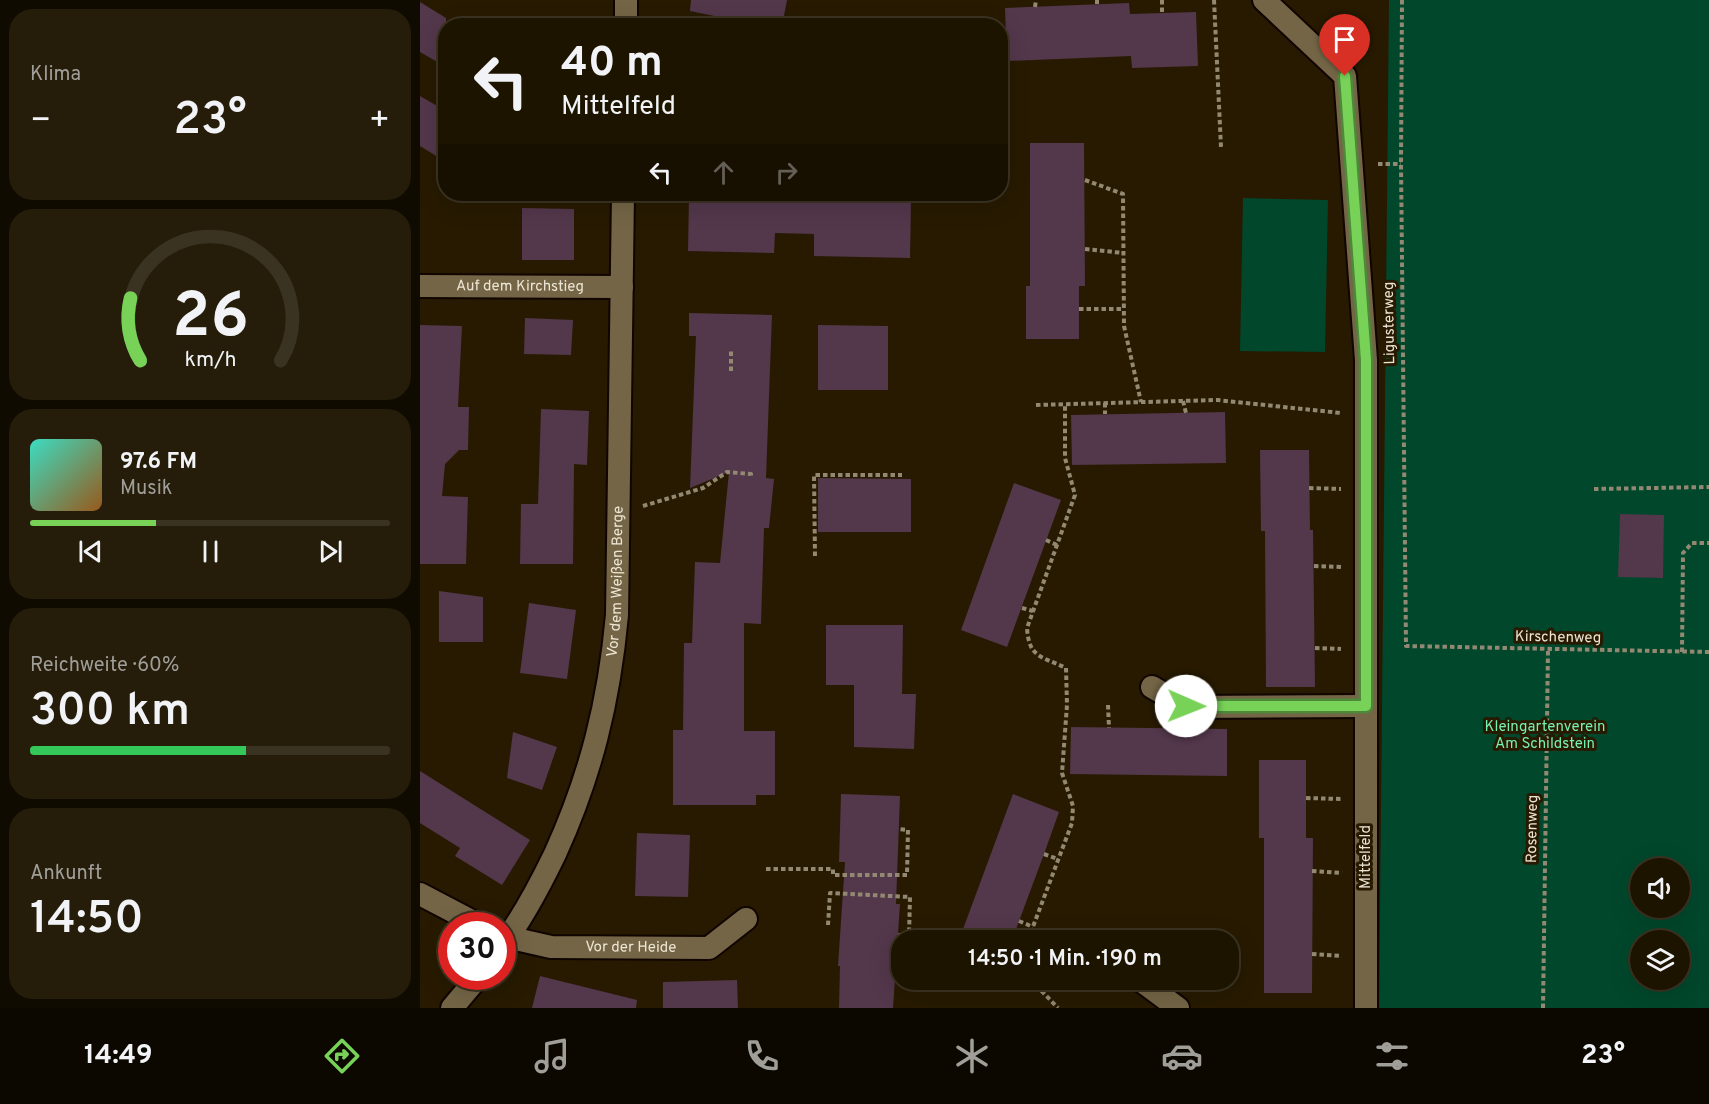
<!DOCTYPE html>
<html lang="de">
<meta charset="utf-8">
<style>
body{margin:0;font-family:Overpass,sans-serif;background:#251d0a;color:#f1f3f6;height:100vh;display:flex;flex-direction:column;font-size:22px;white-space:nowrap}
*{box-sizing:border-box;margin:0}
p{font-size:20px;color:#a09e99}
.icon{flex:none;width:33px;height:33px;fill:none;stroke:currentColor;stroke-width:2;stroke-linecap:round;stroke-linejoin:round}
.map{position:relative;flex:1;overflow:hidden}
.sheet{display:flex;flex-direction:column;gap:9px;padding:9px;background:#100b00;width:420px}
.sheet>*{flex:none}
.guide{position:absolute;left:18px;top:18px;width:570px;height:183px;border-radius:24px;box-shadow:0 6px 24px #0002,0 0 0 2px #3b3322;background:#1d1400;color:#f1f3f6;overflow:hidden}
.tools{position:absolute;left:1210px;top:858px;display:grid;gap:12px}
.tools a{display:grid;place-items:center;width:60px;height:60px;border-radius:50%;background:#1d1400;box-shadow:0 6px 24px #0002,0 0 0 2px #3b3322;font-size:30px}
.speed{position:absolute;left:18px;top:912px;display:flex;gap:12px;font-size:30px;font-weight:700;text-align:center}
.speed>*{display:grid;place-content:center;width:78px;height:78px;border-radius:50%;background:#1d1400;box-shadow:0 6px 24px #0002,0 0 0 2px #3b3322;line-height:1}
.speed .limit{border:9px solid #d22;background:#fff;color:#111}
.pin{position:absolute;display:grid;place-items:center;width:51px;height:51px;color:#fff;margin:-62px -26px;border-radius:50% 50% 50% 0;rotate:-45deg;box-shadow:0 0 6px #0007}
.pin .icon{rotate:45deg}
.me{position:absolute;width:66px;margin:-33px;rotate:91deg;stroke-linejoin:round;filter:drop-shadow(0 0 4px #0008)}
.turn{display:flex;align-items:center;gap:21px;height:126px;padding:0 24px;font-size:27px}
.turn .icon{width:78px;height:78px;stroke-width:2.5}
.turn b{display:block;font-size:42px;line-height:51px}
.lanes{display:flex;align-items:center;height:57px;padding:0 24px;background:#0003;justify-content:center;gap:30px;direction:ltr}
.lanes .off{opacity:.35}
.big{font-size:45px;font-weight:600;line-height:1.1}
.sheet .card{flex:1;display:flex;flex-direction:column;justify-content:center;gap:9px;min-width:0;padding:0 21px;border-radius:24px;background:#251d0a}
.sheet .dial{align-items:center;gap:0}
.dial svg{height:156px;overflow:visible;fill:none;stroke:#3b3322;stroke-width:7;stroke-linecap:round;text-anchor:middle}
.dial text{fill:#f1f3f6;stroke:none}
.song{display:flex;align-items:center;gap:18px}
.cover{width:72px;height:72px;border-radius:9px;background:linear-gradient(135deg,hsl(170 70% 55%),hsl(30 70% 35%))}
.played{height:6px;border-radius:3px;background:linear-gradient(90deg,#78d258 35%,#3b3322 35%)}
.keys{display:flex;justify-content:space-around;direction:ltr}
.heat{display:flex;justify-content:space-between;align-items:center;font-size:33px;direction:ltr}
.charge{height:9px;border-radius:4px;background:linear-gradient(90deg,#34c759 60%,#3b3322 0)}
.trip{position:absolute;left:471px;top:930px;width:348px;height:60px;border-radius:24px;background:#1d1400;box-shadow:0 6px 24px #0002,0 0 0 2px #3b3322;font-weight:600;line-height:60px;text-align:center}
.menu{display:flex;height:96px;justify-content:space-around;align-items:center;background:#0c0800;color:#a09e99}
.menu .icon{width:42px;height:42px}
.menu .active{color:#78d258}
.menu b{font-size:27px;color:#f1f3f6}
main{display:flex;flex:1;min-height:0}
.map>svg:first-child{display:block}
.green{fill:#00472b;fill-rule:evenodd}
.building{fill:#53374b}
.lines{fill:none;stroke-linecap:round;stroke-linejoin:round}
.street-casing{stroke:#100500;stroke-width:26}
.path{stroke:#938973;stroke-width:4;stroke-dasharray:4.5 3;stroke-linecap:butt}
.street{stroke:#746546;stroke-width:22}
.route-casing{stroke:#4e8839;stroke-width:15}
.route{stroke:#78d258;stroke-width:10}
.labels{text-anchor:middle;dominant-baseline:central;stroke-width:6;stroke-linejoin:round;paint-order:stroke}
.street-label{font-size:15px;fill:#ede5d4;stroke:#271a00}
.park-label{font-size:15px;fill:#77f0b3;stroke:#271a00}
</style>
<main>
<section class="sheet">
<div class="card"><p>Klima</p>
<div class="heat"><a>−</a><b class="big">23°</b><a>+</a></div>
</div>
<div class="card dial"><svg viewBox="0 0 100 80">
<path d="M14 69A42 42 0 1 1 86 69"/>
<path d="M14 69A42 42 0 0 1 9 37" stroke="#78d258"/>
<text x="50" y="56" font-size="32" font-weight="700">26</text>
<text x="50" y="72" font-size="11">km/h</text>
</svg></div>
<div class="card">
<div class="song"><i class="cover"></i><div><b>97.6 FM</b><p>Musik</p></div></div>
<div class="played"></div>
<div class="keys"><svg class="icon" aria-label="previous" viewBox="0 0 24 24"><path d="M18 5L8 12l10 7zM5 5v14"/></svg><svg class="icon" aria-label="pause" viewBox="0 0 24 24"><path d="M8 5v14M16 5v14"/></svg><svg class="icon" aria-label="next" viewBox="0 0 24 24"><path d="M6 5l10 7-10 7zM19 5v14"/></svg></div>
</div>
<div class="card"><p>Reichweite · 60%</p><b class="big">300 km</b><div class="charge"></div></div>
<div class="card"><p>Ankunft</p><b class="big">14:50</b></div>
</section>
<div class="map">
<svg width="1289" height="1008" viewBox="0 0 1289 1008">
<rect width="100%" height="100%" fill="#271a00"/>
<!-- green -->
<g class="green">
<path d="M 969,0 L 1289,0 L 1289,1008 L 959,1008 ZM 1221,868 L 1260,868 L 1260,908 L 1221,908 ZM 1221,940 L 1260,940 L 1260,980 L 1221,980 Z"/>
<path d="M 823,198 L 908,200 L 905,352 L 820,351 Z"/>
</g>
<!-- building -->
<g class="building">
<path d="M 271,0 L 367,0 L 362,26 L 343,26 L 270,11 Z"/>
<path d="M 0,2 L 26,18 L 26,67 L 0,52 Z"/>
<path d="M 709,3 L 710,14 L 776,12 L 778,66 L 712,68 L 711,56 L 587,61 L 585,8 Z"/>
<path d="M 0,96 L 26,111 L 26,162 L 0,146 Z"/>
<path d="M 610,143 L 664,143 L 665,286 L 659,286 L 659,339 L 606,339 L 606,286 L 610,286 Z"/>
<path d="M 269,196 L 491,200 L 490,258 L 394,256 L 394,234 L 355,233 L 354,253 L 268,251 Z"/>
<path d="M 102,208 L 154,209 L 154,260 L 102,260 Z"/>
<path d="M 269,313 L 352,315 L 346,478 L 354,479 L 349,528 L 344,528 L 341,624 L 324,623 L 324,731 L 355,731 L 355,795 L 336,795 L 336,805 L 253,805 L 253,730 L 263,730 L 264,643 L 272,643 L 275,562 L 300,563 L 309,472 L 270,488 L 276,336 L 269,336 Z"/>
<path d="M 105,318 L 153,320 L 151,355 L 104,354 Z"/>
<path d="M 0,325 L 42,326 L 38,407 L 49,407 L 48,450 L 39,450 L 25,464 L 22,496 L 48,497 L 46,564 L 0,564 Z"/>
<path d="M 398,325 L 468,326 L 468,390 L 398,390 Z"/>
<path d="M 121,409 L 169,411 L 167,465 L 154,464 L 153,564 L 100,564 L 101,504 L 118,504 Z"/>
<path d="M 805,412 L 806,463 L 652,465 L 651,415 Z"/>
<path d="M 840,450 L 889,450 L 890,530 L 893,530 L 895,687 L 846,687 L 845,531 L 841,531 Z"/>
<path d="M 398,478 L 491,479 L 491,532 L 398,532 Z"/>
<path d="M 594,483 L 641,500 L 587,647 L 541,630 Z"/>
<path d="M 1200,514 L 1244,515 L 1243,578 L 1198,577 Z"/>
<path d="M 19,591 L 63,597 L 63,642 L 19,642 Z"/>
<path d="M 109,603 L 156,610 L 147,679 L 100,673 Z"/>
<path d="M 406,625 L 483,625 L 482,694 L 496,694 L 494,749 L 434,747 L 434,685 L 406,685 Z"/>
<path d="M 651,727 L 807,729 L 807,776 L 650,774 Z"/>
<path d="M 93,732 L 137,747 L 122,790 L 87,778 Z"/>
<path d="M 839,760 L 886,760 L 886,838 L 893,838 L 892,993 L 844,993 L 844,838 L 839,838 Z"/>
<path d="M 0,771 L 110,840 L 82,885 L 35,856 L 40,848 L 0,823 Z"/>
<path d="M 421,794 L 480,796 L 476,904 L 480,904 L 473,1008 L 419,1008 L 420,966 L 418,966 L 425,862 L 419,862 Z"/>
<path d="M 593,794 L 639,812 L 624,854 L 592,940 L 539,940 Z"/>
<path d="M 217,833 L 270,835 L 268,897 L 215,896 Z"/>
<path d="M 120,976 L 217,1000 L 216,1008 L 112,1008 Z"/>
<path d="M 317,980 L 318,1008 L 243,1008 L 243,982 Z"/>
</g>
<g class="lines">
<defs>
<g id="street">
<path d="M 844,0 L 925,76 L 946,360 L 946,1008"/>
<path d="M 206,26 L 206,0"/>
<path id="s1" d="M 0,286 L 202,287"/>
<path d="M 732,687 L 766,707 L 946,706"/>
<path d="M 0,894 L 61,926"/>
<path id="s2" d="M 82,936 L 131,947 L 289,948 L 326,919"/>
<path id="s3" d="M 82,945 C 103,918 120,885 135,854 C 171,775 189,702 197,615 L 203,194"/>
<path d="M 720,980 L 758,1008"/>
<path d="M 32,1008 L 59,976"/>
</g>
</defs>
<!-- street casing -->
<use href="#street" class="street-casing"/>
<!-- path -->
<g class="path">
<path d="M 742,0 L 742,13"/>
<path d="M 794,0 L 801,147"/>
<path d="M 982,0 L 981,164 L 986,646 L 1289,652"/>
<path d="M 677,4 L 677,0"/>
<path d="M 615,7 L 616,0"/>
<path d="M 958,164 L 981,164"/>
<path d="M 665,180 L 703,194 L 704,326 L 721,402"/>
<path d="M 382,194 L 474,196 L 474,200"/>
<path d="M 281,196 L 281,194"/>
<path d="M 299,197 L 299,194"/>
<path d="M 317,197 L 318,194"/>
<path d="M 331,197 L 332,194"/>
<path d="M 379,198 L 379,194"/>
<path d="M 665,249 L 703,253"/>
<path d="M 659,309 L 704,309"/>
<path d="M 311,371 L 311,350"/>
<path d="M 763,401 L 766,413"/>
<path d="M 685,403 L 685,414"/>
<path d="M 616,405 L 797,400 L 921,413"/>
<path d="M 889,488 L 921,489"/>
<path d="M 1174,489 L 1289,487"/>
<path d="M 223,506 L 283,488 L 307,472 L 331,474 L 331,477"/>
<path d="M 626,540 L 637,545"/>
<path d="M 395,556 L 394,475 L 482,475"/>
<path d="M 894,566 L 921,567"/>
<path d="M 602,608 L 613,611"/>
<path d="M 895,648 L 921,649"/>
<path d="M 1262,652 L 1263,553 L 1272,543 L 1289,543"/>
<path d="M 688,705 L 689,728"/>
<path d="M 886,798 L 921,799"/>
<path d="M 624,854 L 638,859"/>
<path d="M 346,869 L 413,869 L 413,875 L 487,875 L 488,830 L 479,829"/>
<path d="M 892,871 L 922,873"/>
<path d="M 599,921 L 613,927"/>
<path d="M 408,925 L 410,893 L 490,897 L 489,936 L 478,935"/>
<path d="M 608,940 L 652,823 L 653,806 L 642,773 L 647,705 L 646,668 C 621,656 609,658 607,628 L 655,495 L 645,458 L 645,405"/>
<path d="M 892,954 L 922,956"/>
<path d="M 611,980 L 638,1008"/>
<path d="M 1123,1008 L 1128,650"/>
</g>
<!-- street -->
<use href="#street" class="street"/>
</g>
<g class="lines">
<defs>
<path id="route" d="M 766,706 L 946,706 L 946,360 L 925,76"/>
</defs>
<!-- route casing -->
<use href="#route" class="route-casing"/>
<!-- route -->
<use href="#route" class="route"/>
</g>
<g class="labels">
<!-- street labels -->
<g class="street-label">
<text stroke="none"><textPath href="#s1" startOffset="100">Auf dem Kirchstieg</textPath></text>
<text transform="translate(970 323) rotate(-91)">Ligusterweg</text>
<text stroke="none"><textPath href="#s3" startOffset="387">Vor dem Weißen Berge</textPath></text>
<text transform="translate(1138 638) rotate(1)">Kirschenweg</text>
<text transform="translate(1113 829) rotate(-89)">Rosenweg</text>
<text transform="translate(946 857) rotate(-90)">Mittelfeld</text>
<text stroke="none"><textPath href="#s2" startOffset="130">Vor der Heide</textPath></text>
</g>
<!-- park labels -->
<g class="park-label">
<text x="1125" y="727">Kleingartenverein<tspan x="1125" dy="17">Am Schildstein</tspan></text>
</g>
</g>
</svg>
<div class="tools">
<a><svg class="icon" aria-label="sound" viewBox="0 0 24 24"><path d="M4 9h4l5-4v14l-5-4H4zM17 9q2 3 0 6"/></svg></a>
<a><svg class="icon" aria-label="layers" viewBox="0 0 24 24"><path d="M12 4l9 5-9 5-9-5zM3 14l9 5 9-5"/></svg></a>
</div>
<div class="speed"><div class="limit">30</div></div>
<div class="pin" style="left:925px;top:76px;background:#d93025"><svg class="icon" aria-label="arrive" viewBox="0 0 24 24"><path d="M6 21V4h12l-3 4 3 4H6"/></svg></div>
<svg class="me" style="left:766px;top:706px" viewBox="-20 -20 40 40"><circle r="19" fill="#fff"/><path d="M0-13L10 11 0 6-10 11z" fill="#78d258"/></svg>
<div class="trip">14:50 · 1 Min. · 190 m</div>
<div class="guide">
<div class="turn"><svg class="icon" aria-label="left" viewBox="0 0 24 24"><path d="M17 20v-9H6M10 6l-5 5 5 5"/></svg><div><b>40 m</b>Mittelfeld</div></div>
<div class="lanes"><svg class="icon" aria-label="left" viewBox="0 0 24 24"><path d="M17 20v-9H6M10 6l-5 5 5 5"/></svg><svg class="icon off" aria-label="ahead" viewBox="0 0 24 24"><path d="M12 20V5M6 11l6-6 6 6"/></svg><svg class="icon off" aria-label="right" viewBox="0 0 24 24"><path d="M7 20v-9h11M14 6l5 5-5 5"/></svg></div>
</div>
</div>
</main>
<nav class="menu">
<b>14:49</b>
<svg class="icon active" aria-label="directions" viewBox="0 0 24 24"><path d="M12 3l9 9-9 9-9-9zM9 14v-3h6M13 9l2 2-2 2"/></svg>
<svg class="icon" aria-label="music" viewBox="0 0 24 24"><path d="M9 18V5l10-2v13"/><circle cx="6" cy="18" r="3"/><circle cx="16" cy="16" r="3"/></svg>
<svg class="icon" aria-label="phone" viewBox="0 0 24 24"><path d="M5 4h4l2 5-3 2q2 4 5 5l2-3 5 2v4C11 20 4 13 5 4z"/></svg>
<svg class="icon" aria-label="climate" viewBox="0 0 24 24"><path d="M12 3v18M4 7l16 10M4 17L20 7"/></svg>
<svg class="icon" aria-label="car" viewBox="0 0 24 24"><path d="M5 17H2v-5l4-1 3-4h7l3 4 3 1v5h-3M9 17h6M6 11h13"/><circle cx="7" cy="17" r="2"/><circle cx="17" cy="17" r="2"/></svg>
<svg class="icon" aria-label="filters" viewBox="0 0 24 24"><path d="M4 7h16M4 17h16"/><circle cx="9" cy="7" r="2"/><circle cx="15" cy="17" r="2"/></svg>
<b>23°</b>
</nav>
